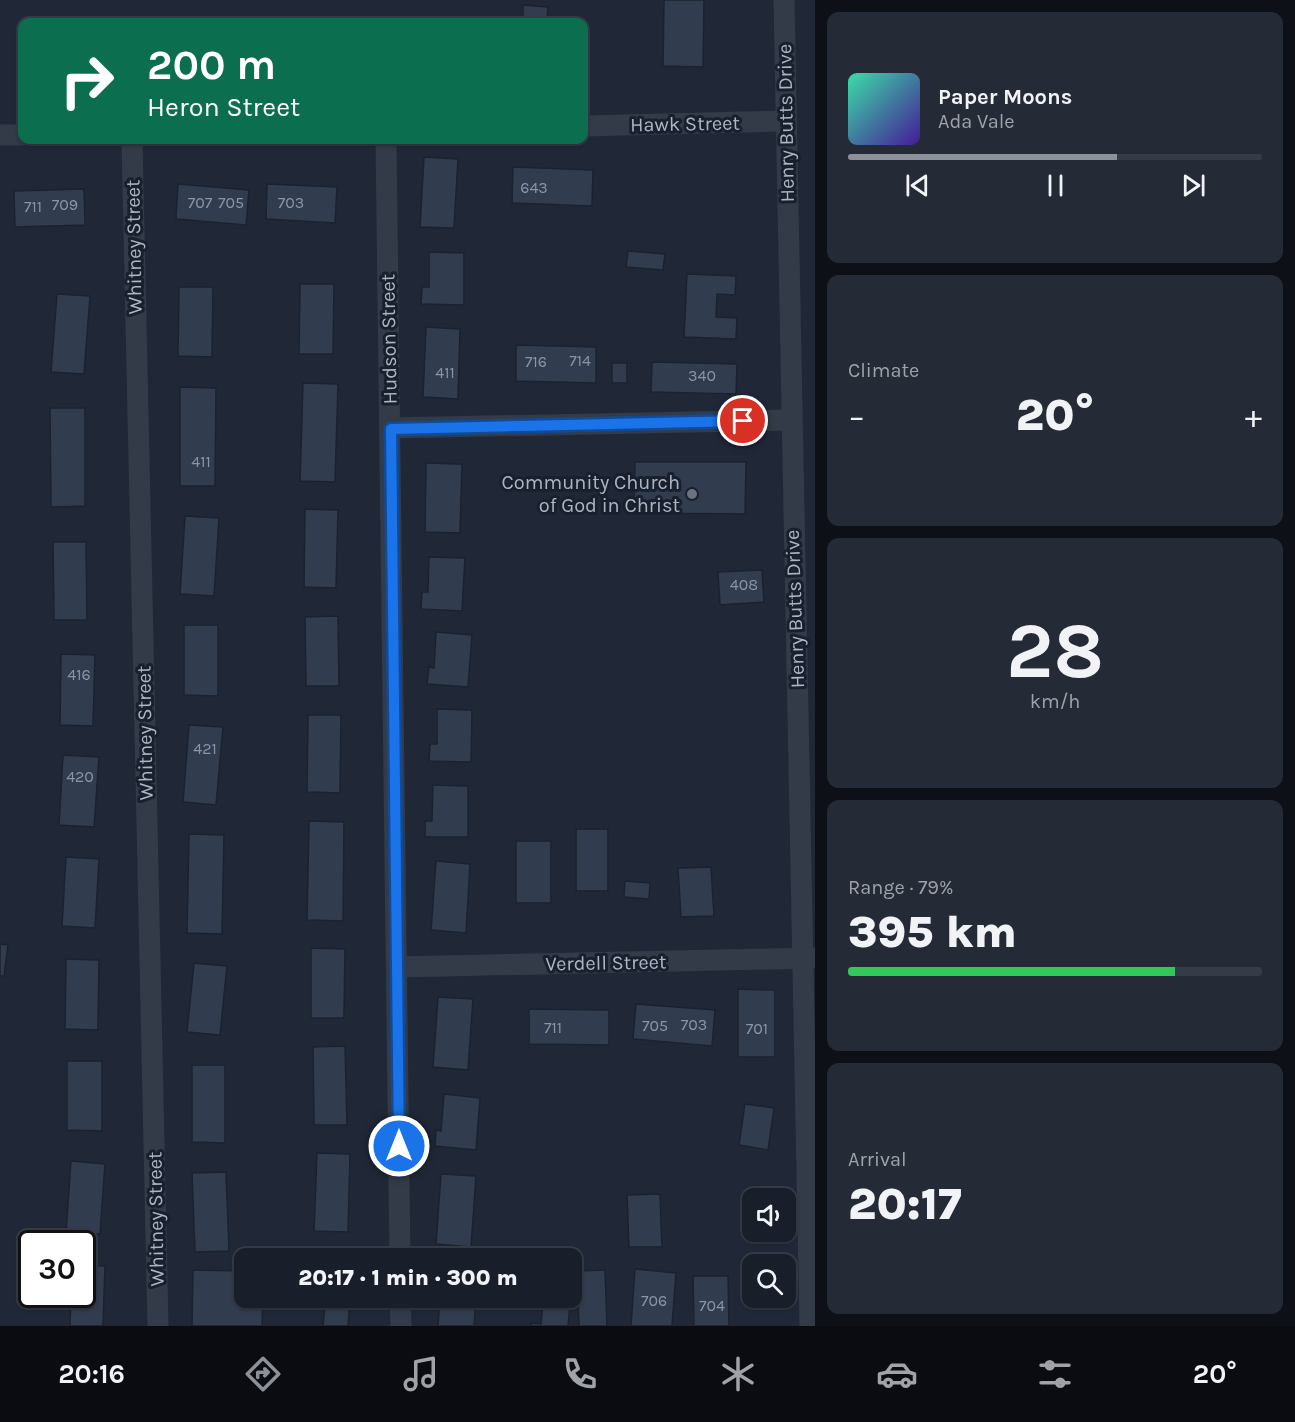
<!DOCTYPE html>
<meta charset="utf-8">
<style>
body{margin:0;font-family:Karla,sans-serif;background:#252b36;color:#f1f3f6;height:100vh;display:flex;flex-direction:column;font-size:22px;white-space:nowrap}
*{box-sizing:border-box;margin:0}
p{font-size:20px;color:#9fa2a8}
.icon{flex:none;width:33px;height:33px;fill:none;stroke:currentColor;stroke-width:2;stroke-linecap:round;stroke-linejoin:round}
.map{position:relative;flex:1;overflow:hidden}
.drawer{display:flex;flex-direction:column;gap:12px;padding:12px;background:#0d1017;width:480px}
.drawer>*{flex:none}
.top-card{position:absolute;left:18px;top:18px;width:570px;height:126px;border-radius:12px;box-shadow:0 2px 4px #0004,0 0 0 2px #363c47;background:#0b6e4f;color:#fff;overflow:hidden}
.tools{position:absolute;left:742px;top:1188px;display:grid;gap:12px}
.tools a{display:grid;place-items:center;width:54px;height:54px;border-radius:12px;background:#181e2a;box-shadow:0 2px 4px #0004,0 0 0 2px #363c47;font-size:30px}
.speed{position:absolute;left:18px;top:1230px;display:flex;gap:12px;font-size:30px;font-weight:700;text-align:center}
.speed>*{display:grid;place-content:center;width:78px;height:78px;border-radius:50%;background:#181e2a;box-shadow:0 2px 4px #0004,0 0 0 2px #363c47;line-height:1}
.speed .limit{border:3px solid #111;border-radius:9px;background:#fff;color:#111}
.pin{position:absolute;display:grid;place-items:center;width:51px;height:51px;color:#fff;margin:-26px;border:3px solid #fff;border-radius:50%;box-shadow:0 2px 6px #0007}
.me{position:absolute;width:66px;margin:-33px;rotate:0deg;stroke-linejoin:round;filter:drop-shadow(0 0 4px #0008)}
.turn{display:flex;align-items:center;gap:21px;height:126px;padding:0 30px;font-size:27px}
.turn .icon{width:78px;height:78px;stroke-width:2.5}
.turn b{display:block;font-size:42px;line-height:51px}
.big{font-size:45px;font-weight:800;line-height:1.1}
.drawer .card{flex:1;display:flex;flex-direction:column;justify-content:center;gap:9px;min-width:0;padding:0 21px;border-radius:12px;background:#252b36}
.drawer .dial{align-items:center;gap:0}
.dial b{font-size:78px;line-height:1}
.song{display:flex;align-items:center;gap:18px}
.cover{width:72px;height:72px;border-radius:9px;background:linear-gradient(135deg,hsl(160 70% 55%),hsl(260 70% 35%))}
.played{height:6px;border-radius:3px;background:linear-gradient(90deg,#8c9099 65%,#363c47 65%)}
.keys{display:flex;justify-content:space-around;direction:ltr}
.heat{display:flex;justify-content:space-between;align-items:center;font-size:33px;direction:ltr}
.charge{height:9px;border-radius:4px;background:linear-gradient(90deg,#34c759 79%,#363c47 0)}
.trip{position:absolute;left:234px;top:1248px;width:348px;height:60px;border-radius:12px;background:#181e2a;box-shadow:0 2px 4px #0004,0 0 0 2px #363c47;font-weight:800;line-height:60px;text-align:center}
.tab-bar{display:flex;height:96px;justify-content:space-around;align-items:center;background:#0a0c11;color:#9fa2a8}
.tab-bar .icon{width:42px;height:42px}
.tab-bar .selected{color:#8c9099}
.tab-bar b{font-size:27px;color:#f1f3f6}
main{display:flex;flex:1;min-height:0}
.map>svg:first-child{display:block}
.building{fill:#313c4f;stroke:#1b222f;stroke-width:1.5}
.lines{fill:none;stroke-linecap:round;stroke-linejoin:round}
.street{stroke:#333b48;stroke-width:21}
.route-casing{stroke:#114b97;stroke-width:15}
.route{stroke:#1a73e8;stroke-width:10}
.worship-dot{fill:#6b7280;stroke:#19202d;stroke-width:2}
.labels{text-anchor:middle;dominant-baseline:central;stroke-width:6;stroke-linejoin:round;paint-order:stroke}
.number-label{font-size:16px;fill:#8c95a6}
.street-label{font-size:20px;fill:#adb5c5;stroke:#19202d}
.poi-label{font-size:20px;fill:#adb5c5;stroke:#19202d;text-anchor:end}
</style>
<main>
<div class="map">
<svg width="815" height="1326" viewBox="0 0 815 1326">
<rect width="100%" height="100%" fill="#202838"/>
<!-- building -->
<g class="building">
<path d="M 664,0 L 704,0 L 703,67 L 663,66 Z"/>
<path d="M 523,5 L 548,7 L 547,22 L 523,22 Z"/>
<path d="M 424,157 L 458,159 L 454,228 L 420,227 Z"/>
<path d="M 513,167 L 593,170 L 592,206 L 512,203 Z"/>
<path d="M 178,184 L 249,190 L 246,225 L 176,219 Z"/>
<path d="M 267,184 L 337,187 L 335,223 L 266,219 Z"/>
<path d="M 84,189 L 85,225 L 15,227 L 14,191 Z"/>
<path d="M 628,251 L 665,254 L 663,270 L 626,267 Z"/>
<path d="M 429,252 L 464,253 L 464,305 L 421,304 L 422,287 L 429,287 Z"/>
<path d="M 687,274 L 736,276 L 735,295 L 717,294 L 716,317 L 737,318 L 736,339 L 684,337 Z"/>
<path d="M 300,284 L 334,284 L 333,354 L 299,354 Z"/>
<path d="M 179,287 L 213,287 L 212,357 L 178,356 Z"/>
<path d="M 57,294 L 90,296 L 84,374 L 51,372 Z"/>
<path d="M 426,327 L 460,329 L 458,399 L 423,397 Z"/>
<path d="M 516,345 L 596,347 L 596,383 L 516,381 Z"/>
<path d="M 652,362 L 737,364 L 736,394 L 651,392 Z"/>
<rect x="612" y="363" width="15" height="20"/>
<path d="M 303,383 L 338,384 L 335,482 L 300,481 Z"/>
<path d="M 180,387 L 216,388 L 215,486 L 180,486 Z"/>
<path d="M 50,408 L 85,408 L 85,506 L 51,507 Z"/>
<path d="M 635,462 L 746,462 L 745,514 L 634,513 Z"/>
<path d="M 426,463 L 462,464 L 460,533 L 425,532 Z"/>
<path d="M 305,509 L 338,510 L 336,588 L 304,587 Z"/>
<path d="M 185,516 L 219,518 L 214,596 L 180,594 Z"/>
<path d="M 53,542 L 86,542 L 87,620 L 54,620 Z"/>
<path d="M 429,557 L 465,558 L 462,611 L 421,609 L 422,592 L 428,592 Z"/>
<path d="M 762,570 L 764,602 L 720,605 L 718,572 Z"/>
<path d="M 338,616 L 339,686 L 306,686 L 305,617 Z"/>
<path d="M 184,625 L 218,625 L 218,696 L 184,695 Z"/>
<path d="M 436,632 L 472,635 L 468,687 L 427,684 L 429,667 L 434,668 Z"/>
<path d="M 61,654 L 95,655 L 93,726 L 60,725 Z"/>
<path d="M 437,709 L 472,710 L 471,762 L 429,761 L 430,744 L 437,744 Z"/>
<path d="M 308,715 L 341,715 L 340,793 L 307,792 Z"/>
<path d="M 189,725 L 223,727 L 216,805 L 183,802 Z"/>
<path d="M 63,755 L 99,757 L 94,827 L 59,825 Z"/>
<path d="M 433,785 L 468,786 L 468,837 L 425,837 L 425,821 L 432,821 Z"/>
<path d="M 309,821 L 344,822 L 343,921 L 307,920 Z"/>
<rect x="576" y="829" width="32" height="62"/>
<path d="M 189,834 L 224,835 L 222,934 L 187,933 Z"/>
<rect x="516" y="841" width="35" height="62"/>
<path d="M 66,857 L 99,859 L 95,928 L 62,926 Z"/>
<path d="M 436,861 L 470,864 L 466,933 L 431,930 Z"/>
<path d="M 711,867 L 714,916 L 681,917 L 678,868 Z"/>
<path d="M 625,881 L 650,883 L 649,899 L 624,897 Z"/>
<path d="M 0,944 L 8,945 L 4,976 L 0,976 Z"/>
<path d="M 311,948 L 345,949 L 344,1018 L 311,1018 Z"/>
<path d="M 66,959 L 99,960 L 98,1030 L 65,1029 Z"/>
<path d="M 194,963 L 227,966 L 220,1035 L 187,1032 Z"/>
<path d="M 738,989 L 775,990 L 775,1057 L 738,1057 Z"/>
<path d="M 438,997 L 473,999 L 468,1070 L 433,1067 Z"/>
<path d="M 636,1004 L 715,1010 L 712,1046 L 633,1039 Z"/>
<path d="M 529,1009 L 609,1010 L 609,1045 L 529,1044 Z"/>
<path d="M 345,1046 L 347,1125 L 314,1125 L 313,1047 Z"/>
<path d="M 67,1061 L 102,1061 L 102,1131 L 67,1130 Z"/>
<path d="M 192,1065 L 225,1065 L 225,1143 L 192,1142 Z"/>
<path d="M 444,1094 L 480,1098 L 476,1150 L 435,1146 L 436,1130 L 441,1131 Z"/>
<path d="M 745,1104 L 774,1108 L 768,1150 L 739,1145 Z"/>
<path d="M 317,1153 L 350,1154 L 348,1232 L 314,1231 Z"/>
<path d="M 71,1161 L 105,1164 L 100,1234 L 66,1232 Z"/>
<path d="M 226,1172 L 229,1251 L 195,1252 L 192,1173 Z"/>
<path d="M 441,1174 L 476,1176 L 471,1247 L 436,1244 Z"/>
<path d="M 660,1194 L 662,1247 L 629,1247 L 627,1195 Z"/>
<path d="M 82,1265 L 105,1266 L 103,1326 L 70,1326 L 71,1294 L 82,1294 Z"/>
<path d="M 635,1269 L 676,1273 L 672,1326 L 631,1326 Z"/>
<path d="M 193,1270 L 244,1271 L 244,1298 L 263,1298 L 262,1326 L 192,1326 Z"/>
<path d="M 605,1270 L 607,1326 L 579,1326 L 577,1271 Z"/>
<path d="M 693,1276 L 728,1276 L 729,1326 L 694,1326 Z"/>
<path d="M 315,1298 L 350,1298 L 348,1326 L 323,1326 L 325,1306 L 314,1306 Z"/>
<path d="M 440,1298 L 476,1298 L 474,1326 L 438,1326 Z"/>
<path d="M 543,1302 L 570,1305 L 568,1326 L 531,1326 L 531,1323 L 541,1324 Z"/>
</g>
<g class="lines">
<!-- street -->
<g class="street">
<path d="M 784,0 C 790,442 804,884 810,1326"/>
<path d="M 584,126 L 786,121"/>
<path d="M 0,135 L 22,135"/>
<path d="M 132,140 L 158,1326"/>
<path d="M 386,140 L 400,1258"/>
<path d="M 391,428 L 790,420"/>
<path d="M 398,967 L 815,958"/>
<path d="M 400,1298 L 401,1326"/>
</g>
</g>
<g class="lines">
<defs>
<path id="route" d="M 399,1146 L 391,429 L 743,421"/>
</defs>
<!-- route casing -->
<use href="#route" class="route-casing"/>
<!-- route -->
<use href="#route" class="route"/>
</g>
<!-- markers -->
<circle class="worship-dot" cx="692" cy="494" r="6"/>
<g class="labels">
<!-- number labels -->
<g class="number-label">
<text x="534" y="187">643</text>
<text x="200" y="202">707</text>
<text x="231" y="202">705</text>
<text x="291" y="202">703</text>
<text x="65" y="204">709</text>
<text x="33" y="206">711</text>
<text x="580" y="360">714</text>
<text x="536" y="361">716</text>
<text x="445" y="372">411</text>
<text x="702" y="375">340</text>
<text x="201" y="461">411</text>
<text x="744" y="584">408</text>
<text x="79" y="674">416</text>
<text x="205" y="748">421</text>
<text x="80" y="776">420</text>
<text x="694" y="1024">703</text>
<text x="655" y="1025">705</text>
<text x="553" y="1027">711</text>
<text x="757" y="1028">701</text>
<text x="654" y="1300">706</text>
<text x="712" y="1305">704</text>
</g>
<!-- street labels -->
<g class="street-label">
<text transform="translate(786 123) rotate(-91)">Henry Butts Drive</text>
<text transform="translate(685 124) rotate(-1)">Hawk Street</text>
<text transform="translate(134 247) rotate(-91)">Whitney Street</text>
<text transform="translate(389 339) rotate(-91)">Hudson Street</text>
<text transform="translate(795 609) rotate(-92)">Henry Butts Drive</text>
<text transform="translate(145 733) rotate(-91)">Whitney Street</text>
<text transform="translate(606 963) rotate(-1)">Verdell Street</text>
<text transform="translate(156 1219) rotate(-91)">Whitney Street</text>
</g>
<!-- poi labels -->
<g class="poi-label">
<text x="680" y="482">Community Church<tspan x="680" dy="23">of God in Christ</tspan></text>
</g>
</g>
</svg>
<div class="tools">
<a><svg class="icon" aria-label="sound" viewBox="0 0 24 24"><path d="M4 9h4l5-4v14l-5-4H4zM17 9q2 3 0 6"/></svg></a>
<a><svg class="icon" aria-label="search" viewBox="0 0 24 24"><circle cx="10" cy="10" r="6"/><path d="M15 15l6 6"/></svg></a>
</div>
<div class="speed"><div class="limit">30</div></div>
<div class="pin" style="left:743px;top:421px;background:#d93025"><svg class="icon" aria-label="arrive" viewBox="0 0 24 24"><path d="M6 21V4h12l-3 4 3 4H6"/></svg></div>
<svg class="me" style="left:399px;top:1146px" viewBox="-20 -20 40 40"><circle r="17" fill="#1a73e8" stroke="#fff" stroke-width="3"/><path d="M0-11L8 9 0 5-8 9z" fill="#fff"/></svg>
<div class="trip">20:17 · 1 min · 300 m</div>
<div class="top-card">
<div class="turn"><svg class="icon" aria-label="right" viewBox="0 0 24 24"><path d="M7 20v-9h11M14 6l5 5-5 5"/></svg><div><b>200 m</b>Heron Street</div></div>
</div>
</div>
<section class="drawer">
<div class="card">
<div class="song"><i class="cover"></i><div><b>Paper Moons</b><p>Ada Vale</p></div></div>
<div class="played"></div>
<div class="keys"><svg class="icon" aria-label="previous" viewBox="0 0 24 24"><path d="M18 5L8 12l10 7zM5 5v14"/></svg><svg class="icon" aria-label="pause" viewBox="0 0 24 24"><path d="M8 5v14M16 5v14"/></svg><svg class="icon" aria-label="next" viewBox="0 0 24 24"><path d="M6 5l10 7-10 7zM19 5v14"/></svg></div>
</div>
<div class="card"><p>Climate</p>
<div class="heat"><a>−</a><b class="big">20°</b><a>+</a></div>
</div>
<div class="card dial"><b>28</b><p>km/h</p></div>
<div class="card"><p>Range · 79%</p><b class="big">395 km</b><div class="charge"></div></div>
<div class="card"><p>Arrival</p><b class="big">20:17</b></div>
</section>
</main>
<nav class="tab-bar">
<b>20:16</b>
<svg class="icon selected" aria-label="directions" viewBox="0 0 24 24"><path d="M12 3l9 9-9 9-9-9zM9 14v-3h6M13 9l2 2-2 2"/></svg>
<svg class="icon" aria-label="music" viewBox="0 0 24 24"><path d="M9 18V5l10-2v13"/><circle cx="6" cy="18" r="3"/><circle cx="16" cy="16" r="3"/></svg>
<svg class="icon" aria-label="phone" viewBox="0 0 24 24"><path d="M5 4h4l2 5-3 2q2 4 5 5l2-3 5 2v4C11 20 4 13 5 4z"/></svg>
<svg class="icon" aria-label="climate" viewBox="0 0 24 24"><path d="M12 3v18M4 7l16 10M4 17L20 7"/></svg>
<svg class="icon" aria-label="car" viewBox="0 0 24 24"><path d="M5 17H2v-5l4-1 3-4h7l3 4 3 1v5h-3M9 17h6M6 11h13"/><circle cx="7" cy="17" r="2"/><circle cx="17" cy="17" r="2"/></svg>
<svg class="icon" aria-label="filters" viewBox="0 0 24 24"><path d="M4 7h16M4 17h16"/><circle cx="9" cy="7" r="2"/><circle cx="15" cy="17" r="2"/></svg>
<b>20°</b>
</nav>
